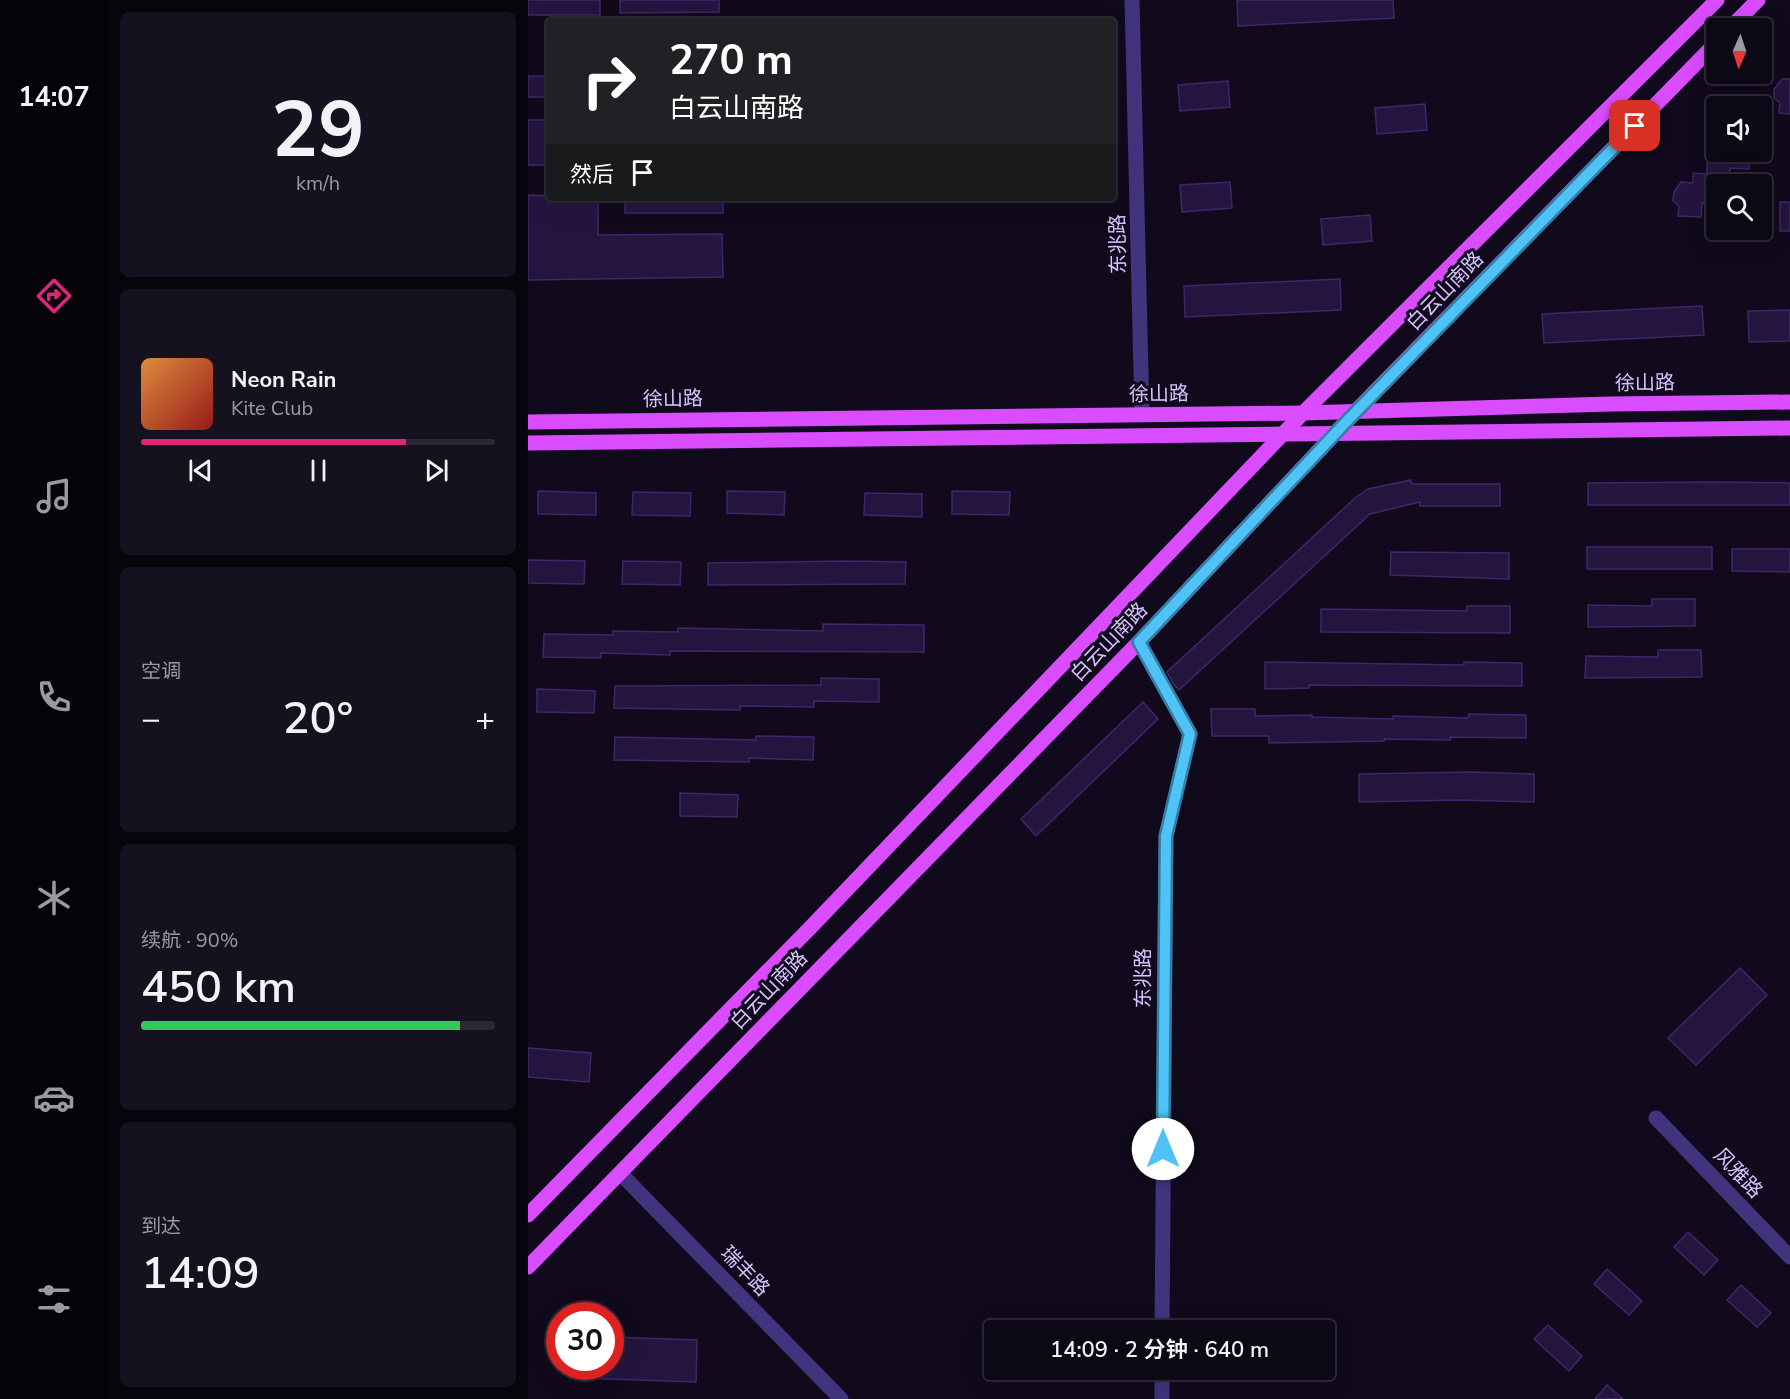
<!DOCTYPE html>
<html lang="zh">
<meta charset="utf-8">
<style>
body{margin:0;font-family:"Nunito Sans","Noto Sans SC",sans-serif;background:#15111e;color:#f1f3f6;height:100vh;display:flex;flex-direction:column;font-size:22px;white-space:nowrap}
*{box-sizing:border-box;margin:0}
p{font-size:20px;color:#9a9aa0}
.icon{flex:none;width:33px;height:33px;fill:none;stroke:currentColor;stroke-width:2;stroke-linecap:round;stroke-linejoin:round}
.map{position:relative;flex:1;overflow:hidden}
.details{display:flex;flex-direction:column;gap:12px;padding:12px;background:#07040c;width:420px}
.details>*{flex:none}
.banner{position:absolute;left:18px;top:18px;width:570px;height:183px;border-radius:6px;box-shadow:0 6px 24px #0002,0 0 0 2px #2c2934;background:#202124;color:#fff;overflow:hidden}
.needle{width:39px;rotate:183deg}
.tools{position:absolute;left:1178px;top:18px;display:grid;gap:12px}
.tools a{display:grid;place-items:center;width:66px;height:66px;border-radius:6px;background:#0c0815;box-shadow:0 6px 24px #0002,0 0 0 2px #2c2934;font-size:30px}
.speed{position:absolute;left:18px;top:1302px;display:flex;gap:12px;font-size:30px;font-weight:700;text-align:center}
.speed>*{display:grid;place-content:center;width:78px;height:78px;border-radius:50%;background:#0c0815;box-shadow:0 6px 24px #0002,0 0 0 2px #2c2934;line-height:1}
.speed .limit{border:9px solid #d22;background:#fff;color:#111}
.pin{position:absolute;display:grid;place-items:center;width:51px;height:51px;color:#fff;margin:-26px;border-radius:12px;box-shadow:0 3px 9px #0006}
.me{position:absolute;width:66px;margin:-33px;rotate:0deg;stroke-linejoin:round;filter:drop-shadow(0 0 4px #0008)}
.turn{display:flex;align-items:center;gap:21px;height:126px;padding:0 24px;font-size:27px}
.turn .icon{width:78px;height:78px;stroke-width:2.5}
.turn b{display:block;font-size:42px;line-height:51px}
.then{display:flex;align-items:center;height:57px;padding:0 24px;background:#0003;gap:12px;font-size:22px}
.big{font-size:45px;font-weight:600;line-height:1.1}
.details .widget{flex:1;display:flex;flex-direction:column;justify-content:center;gap:9px;min-width:0;padding:0 21px;border-radius:9px;background:#15111e}
.details .dial{align-items:center;gap:0}
.dial b{font-size:78px;line-height:1}
.song{display:flex;align-items:center;gap:18px}
.cover{width:72px;height:72px;border-radius:9px;background:linear-gradient(135deg,hsl(30 70% 55%),hsl(0 70% 35%))}
.played{height:6px;border-radius:3px;background:linear-gradient(90deg,#db2777 75%,#2c2934 75%)}
.keys{display:flex;justify-content:space-around;direction:ltr}
.heat{display:flex;justify-content:space-between;align-items:center;font-size:33px;direction:ltr}
.charge{height:9px;border-radius:4px;background:linear-gradient(90deg,#34c759 90%,#2c2934 0)}
.trip{position:absolute;left:456px;top:1320px;width:351px;height:60px;border-radius:6px;background:#0c0815;box-shadow:0 6px 24px #0002,0 0 0 2px #2c2934;font-weight:600;line-height:60px;text-align:center}
main{display:flex;flex:1;min-height:0}
.tab-bar{display:flex;flex-direction:column;width:108px;justify-content:space-around;align-items:center;background:#050308;color:#9a9aa0}
.tab-bar .icon{width:42px;height:42px}
.tab-bar .selected{color:#db2777}
.tab-bar b{font-size:27px;color:#f1f3f6}
.map>svg:first-child{display:block}
.building{fill:#24153e;stroke:#3f266b;stroke-width:1.5}
.lines{fill:none;stroke-linecap:round;stroke-linejoin:round}
.minor{stroke:#42337d;stroke-width:15}
.major{stroke:#d94cff;stroke-width:15}
.route-casing{stroke:#337fa1;stroke-width:15}
.route{stroke:#4fc3f7;stroke-width:10}
.labels{text-anchor:middle;dominant-baseline:central;stroke-width:6;stroke-linejoin:round;paint-order:stroke}
.street-label{font-size:20px;fill:#d5c5ff;stroke:#100a1c}
</style>
<main>
<nav class="tab-bar">
<b>14:07</b>
<svg class="icon selected" aria-label="directions" viewBox="0 0 24 24"><path d="M12 3l9 9-9 9-9-9zM9 14v-3h6M13 9l2 2-2 2"/></svg>
<svg class="icon" aria-label="music" viewBox="0 0 24 24"><path d="M9 18V5l10-2v13"/><circle cx="6" cy="18" r="3"/><circle cx="16" cy="16" r="3"/></svg>
<svg class="icon" aria-label="phone" viewBox="0 0 24 24"><path d="M5 4h4l2 5-3 2q2 4 5 5l2-3 5 2v4C11 20 4 13 5 4z"/></svg>
<svg class="icon" aria-label="climate" viewBox="0 0 24 24"><path d="M12 3v18M4 7l16 10M4 17L20 7"/></svg>
<svg class="icon" aria-label="car" viewBox="0 0 24 24"><path d="M5 17H2v-5l4-1 3-4h7l3 4 3 1v5h-3M9 17h6M6 11h13"/><circle cx="7" cy="17" r="2"/><circle cx="17" cy="17" r="2"/></svg>
<svg class="icon" aria-label="filters" viewBox="0 0 24 24"><path d="M4 7h16M4 17h16"/><circle cx="9" cy="7" r="2"/><circle cx="15" cy="17" r="2"/></svg>
</nav>
<section class="details">
<div class="widget dial"><b>29</b><p>km/h</p></div>
<div class="widget">
<div class="song"><i class="cover"></i><div><b>Neon Rain</b><p>Kite Club</p></div></div>
<div class="played"></div>
<div class="keys"><svg class="icon" aria-label="previous" viewBox="0 0 24 24"><path d="M18 5L8 12l10 7zM5 5v14"/></svg><svg class="icon" aria-label="pause" viewBox="0 0 24 24"><path d="M8 5v14M16 5v14"/></svg><svg class="icon" aria-label="next" viewBox="0 0 24 24"><path d="M6 5l10 7-10 7zM19 5v14"/></svg></div>
</div>
<div class="widget"><p>空调</p>
<div class="heat"><a>−</a><b class="big">20°</b><a>+</a></div>
</div>
<div class="widget"><p>续航 · 90%</p><b class="big">450 km</b><div class="charge"></div></div>
<div class="widget"><p>到达</p><b class="big">14:09</b></div>
</section>
<div class="map">
<svg width="1262" height="1399" viewBox="0 0 1262 1399">
<rect width="100%" height="100%" fill="#100a1c"/>
<!-- building -->
<g class="building">
<rect x="0" y="0" width="72" height="15"/>
<path d="M 92,0 L 191,0 L 191,12 L 92,13 Z"/>
<path d="M 709,0 L 865,0 L 866,18 L 710,26 Z"/>
<rect x="0" y="76" width="21" height="21"/>
<path d="M 1254,79 L 1262,79 L 1262,114 L 1251,113 L 1252,103 L 1246,98 L 1246,89 Z"/>
<path d="M 700,81 L 702,107 L 652,111 L 650,85 Z"/>
<path d="M 897,104 L 899,130 L 849,134 L 847,108 Z"/>
<rect x="0" y="120" width="21" height="45"/>
<path d="M 1190,152 L 1223,152 L 1221,169 L 1202,168 L 1201,177 L 1188,176 L 1186,204 L 1174,203 L 1173,217 L 1150,216 L 1151,206 L 1145,201 L 1146,192 L 1153,182 L 1165,183 L 1165,173 L 1179,174 L 1179,162 L 1184,154 Z"/>
<path d="M 702,182 L 704,208 L 654,212 L 652,185 Z"/>
<path d="M 0,195 L 70,198 L 70,235 L 194,234 L 195,277 L 0,280 Z"/>
<rect x="97" y="198" width="98" height="15"/>
<rect x="1252" y="202" width="10" height="29"/>
<path d="M 842,215 L 844,241 L 795,245 L 793,219 Z"/>
<path d="M 812,279 L 813,310 L 657,317 L 656,286 Z"/>
<path d="M 1174,306 L 1176,335 L 1016,343 L 1014,314 Z"/>
<path d="M 1262,310 L 1262,341 L 1221,342 L 1220,311 Z"/>
<path d="M 883,480 L 884,484 L 972,484 L 972,506 L 892,506 L 892,502 L 842,514 L 651,690 L 645,683 L 639,672 L 827,498 L 840,489 Z"/>
<path d="M 1185,482 L 1262,483 L 1262,505 L 1060,505 L 1060,483 Z"/>
<path d="M 10,491 L 68,493 L 68,515 L 10,514 Z"/>
<path d="M 199,491 L 257,492 L 256,515 L 199,513 Z"/>
<path d="M 424,491 L 482,492 L 481,515 L 424,514 Z"/>
<path d="M 105,492 L 163,493 L 162,516 L 104,515 Z"/>
<path d="M 337,493 L 394,494 L 394,517 L 336,515 Z"/>
<rect x="1059" y="547" width="125" height="22"/>
<path d="M 1204,549 L 1262,549 L 1262,572 L 1204,571 Z"/>
<path d="M 863,552 L 981,553 L 981,579 L 862,575 Z"/>
<path d="M 0,560 L 57,561 L 56,584 L 0,583 Z"/>
<path d="M 95,561 L 153,562 L 152,585 L 94,584 Z"/>
<path d="M 320,561 L 378,562 L 377,584 L 180,585 L 180,563 Z"/>
<path d="M 1124,599 L 1167,599 L 1167,626 L 1060,627 L 1060,605 L 1124,606 Z"/>
<path d="M 939,606 L 982,606 L 982,633 L 793,632 L 793,609 L 939,611 Z"/>
<path d="M 295,624 L 396,625 L 396,652 L 142,651 L 142,655 L 73,653 L 73,658 L 15,657 L 16,634 L 85,635 L 85,631 L 150,632 L 150,628 L 295,631 Z"/>
<path d="M 1130,650 L 1173,650 L 1174,677 L 1057,678 L 1058,656 L 1130,657 Z"/>
<path d="M 737,662 L 936,665 L 936,662 L 994,663 L 994,686 L 781,685 L 781,688 L 737,689 Z"/>
<path d="M 293,678 L 351,679 L 351,702 L 286,701 L 286,707 L 212,706 L 212,710 L 86,708 L 87,686 L 293,685 Z"/>
<path d="M 9,689 L 67,691 L 66,713 L 9,712 Z"/>
<path d="M 615,702 L 630,719 L 508,836 L 493,819 Z"/>
<path d="M 683,709 L 727,709 L 727,716 L 784,715 L 784,717 L 865,719 L 865,716 L 940,718 L 941,714 L 998,715 L 998,738 L 922,737 L 922,740 L 856,739 L 856,741 L 741,743 L 741,736 L 684,736 Z"/>
<path d="M 228,736 L 286,737 L 285,760 L 221,758 L 221,762 L 86,760 L 87,737 L 228,740 Z"/>
<path d="M 943,772 L 1006,774 L 1006,802 L 931,800 L 831,802 L 831,774 Z"/>
<path d="M 152,793 L 210,795 L 209,817 L 152,816 Z"/>
<path d="M 1212,968 L 1239,995 L 1168,1065 L 1140,1038 Z"/>
<path d="M 0,1048 L 63,1053 L 61,1082 L 0,1077 Z"/>
<path d="M 1160,1232 L 1190,1260 L 1176,1275 L 1146,1247 Z"/>
<path d="M 1079,1269 L 1114,1301 L 1101,1315 L 1066,1284 Z"/>
<path d="M 1213,1285 L 1243,1313 L 1229,1327 L 1199,1300 Z"/>
<path d="M 1020,1325 L 1054,1356 L 1041,1371 L 1006,1339 Z"/>
<path d="M 82,1337 L 169,1340 L 168,1382 L 51,1378 L 51,1366 L 82,1366 Z"/>
<path d="M 1079,1385 L 1095,1399 L 1067,1399 Z"/>
</g>
<g class="lines">
<!-- minor -->
<g class="minor">
<path d="M 604,0 L 614,415"/>
<path d="M 611,642 L 662,734 L 638,836 L 634,1330"/>
<path d="M 1128,1118 L 1262,1257"/>
<path d="M 92,1173 L 313,1399"/>
<path d="M 634,1399 L 634,1370"/>
</g>
<!-- major -->
<g class="major">
<path d="M 1202,28 L 1230,0"/>
<path d="M 0,422 L 775,413 L 1083,404 L 1262,402"/>
<path d="M 0,443 L 1262,428"/>
<path d="M 0,1215 L 282,928 L 775,413 L 1189,0"/>
<path d="M 0,1267 L 611,642 L 829,410 L 1188,43"/>
</g>
</g>
<g class="lines">
<defs>
<path id="route" d="M 635,1149 L 638,836 L 662,734 L 611,642 L 818,422 L 1107,126"/>
</defs>
<!-- route casing -->
<use href="#route" class="route-casing"/>
<!-- route -->
<use href="#route" class="route"/>
</g>
<g class="labels">
<!-- street labels -->
<g class="street-label">
<text transform="translate(590 244) rotate(-91)">东兆路</text>
<text transform="translate(917 291) rotate(-46)">白云山南路</text>
<text transform="translate(1117 383) rotate(-1)">徐山路</text>
<text transform="translate(631 394) rotate(-1)">徐山路</text>
<text transform="translate(145 399) rotate(-1)">徐山路</text>
<text transform="translate(581 642) rotate(-46)">白云山南路</text>
<text transform="translate(615 978) rotate(-90)">东兆路</text>
<text transform="translate(241 990) rotate(-46)">白云山南路</text>
<text transform="translate(1210 1173) rotate(46)">风雅路</text>
<text transform="translate(217 1271) rotate(46)">瑞丰路</text>
</g>
</g>
</svg>
<div class="tools">
<a><svg class="needle" viewBox="-14 -14 28 28"><path d="M0-13l5 13h-10z" fill="#e53935"/><path d="M0 13l5-13h-10z" fill="#9a9aa0"/></svg></a>
<a><svg class="icon" aria-label="sound" viewBox="0 0 24 24"><path d="M4 9h4l5-4v14l-5-4H4zM17 9q2 3 0 6"/></svg></a>
<a><svg class="icon" aria-label="search" viewBox="0 0 24 24"><circle cx="10" cy="10" r="6"/><path d="M15 15l6 6"/></svg></a>
</div>
<div class="speed"><div class="limit">30</div></div>
<div class="pin" style="left:1107px;top:126px;background:#d93025"><svg class="icon" aria-label="arrive" viewBox="0 0 24 24"><path d="M6 21V4h12l-3 4 3 4H6"/></svg></div>
<svg class="me" style="left:635px;top:1149px" viewBox="-20 -20 40 40"><circle r="19" fill="#fff"/><path d="M0-13L10 11 0 6-10 11z" fill="#4fc3f7"/></svg>
<div class="trip">14:09 · 2 分钟 · 640 m</div>
<div class="banner">
<div class="turn"><svg class="icon" aria-label="right" viewBox="0 0 24 24"><path d="M7 20v-9h11M14 6l5 5-5 5"/></svg><div><b>270 m</b>白云山南路</div></div>
<div class="then">然后<svg class="icon" aria-label="arrive" viewBox="0 0 24 24"><path d="M6 21V4h12l-3 4 3 4H6"/></svg></div>
</div>
</div>
</main>
